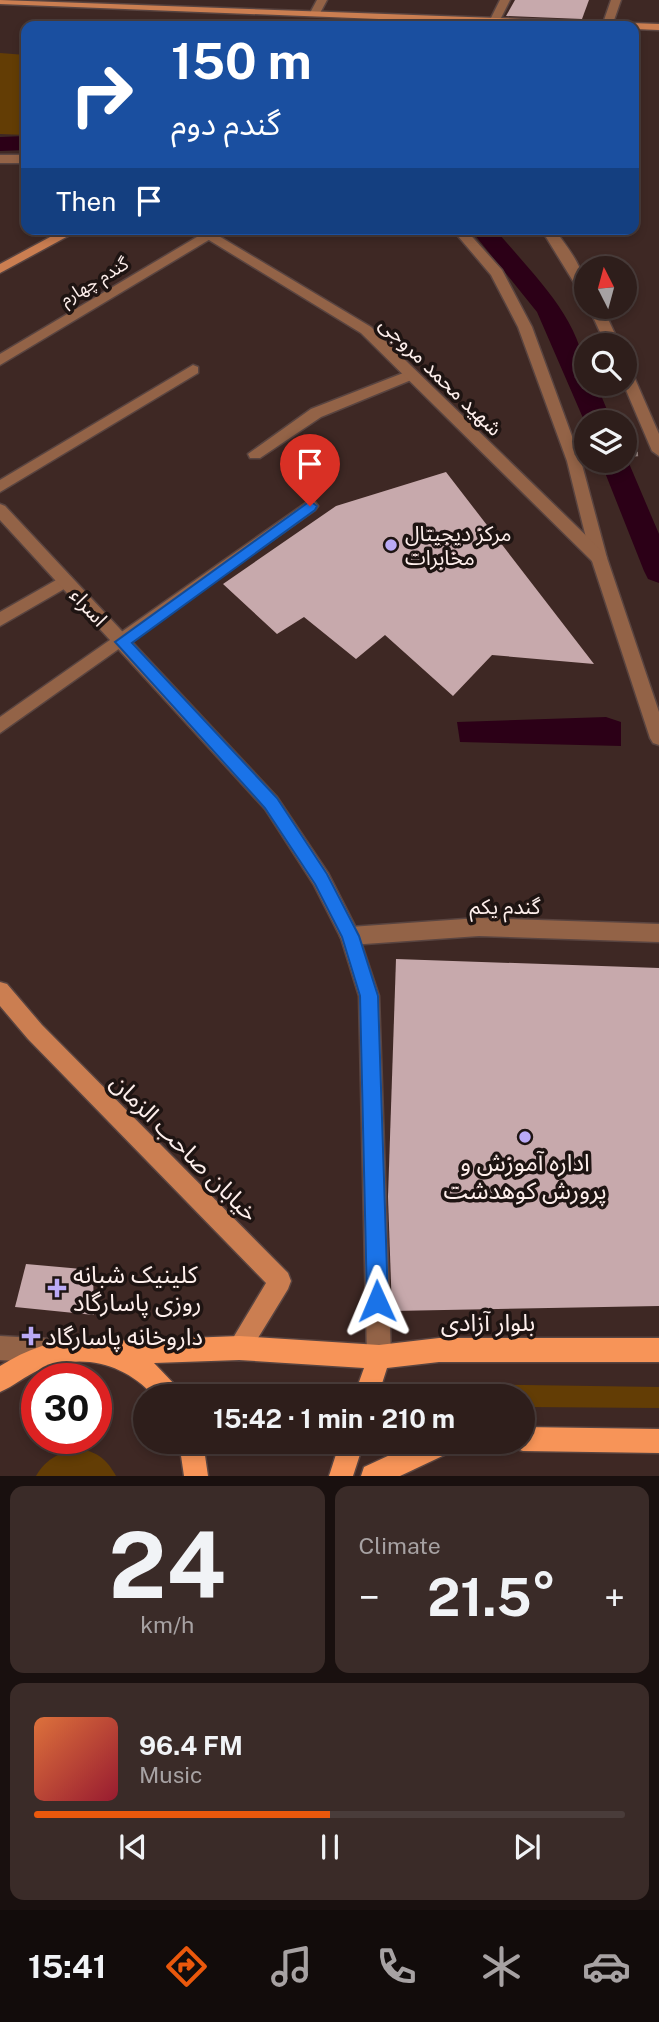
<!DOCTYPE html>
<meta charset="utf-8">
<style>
body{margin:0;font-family:"Public Sans","Noto Sans Arabic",sans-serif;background:#3a2b28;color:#f1f3f6;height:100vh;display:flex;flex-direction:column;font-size:26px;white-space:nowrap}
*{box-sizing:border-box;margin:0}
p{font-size:23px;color:#a7a2a3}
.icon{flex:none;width:38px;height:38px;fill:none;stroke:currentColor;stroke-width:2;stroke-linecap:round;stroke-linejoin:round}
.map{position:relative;height:1476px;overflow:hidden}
.sheet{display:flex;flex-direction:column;gap:10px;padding:10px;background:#19100f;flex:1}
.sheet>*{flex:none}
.hud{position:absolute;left:21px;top:21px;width:618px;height:214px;border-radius:14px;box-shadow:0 4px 10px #0003,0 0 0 2px #493c3a;background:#1a4fa0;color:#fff;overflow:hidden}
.needle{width:46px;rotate:354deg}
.controls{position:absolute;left:574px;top:256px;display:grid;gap:14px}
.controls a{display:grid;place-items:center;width:63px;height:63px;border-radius:50%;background:#2e1e1b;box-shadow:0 4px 10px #0003,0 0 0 2px #493c3a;font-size:35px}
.speed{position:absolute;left:21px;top:1363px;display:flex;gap:14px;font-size:35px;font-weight:700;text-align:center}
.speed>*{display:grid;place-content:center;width:91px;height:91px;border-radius:50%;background:#2e1e1b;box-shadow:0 4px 10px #0003,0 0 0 2px #493c3a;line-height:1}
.speed .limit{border:10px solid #d22;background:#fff;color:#111}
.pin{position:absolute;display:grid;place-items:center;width:60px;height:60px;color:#fff;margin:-72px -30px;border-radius:50% 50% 50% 0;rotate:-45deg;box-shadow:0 0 7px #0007}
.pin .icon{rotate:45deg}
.me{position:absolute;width:77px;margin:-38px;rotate:359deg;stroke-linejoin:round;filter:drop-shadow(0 0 5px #0008)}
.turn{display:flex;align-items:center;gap:24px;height:147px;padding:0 35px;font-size:32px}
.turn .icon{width:91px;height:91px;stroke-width:2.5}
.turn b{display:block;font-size:49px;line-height:60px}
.then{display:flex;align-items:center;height:66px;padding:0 35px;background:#0003;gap:14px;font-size:26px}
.big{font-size:52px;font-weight:700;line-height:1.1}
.sheet .tile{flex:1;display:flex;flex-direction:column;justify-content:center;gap:10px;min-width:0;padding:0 24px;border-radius:14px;background:#3a2b28}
.sheet .dial{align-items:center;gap:0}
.dial b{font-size:91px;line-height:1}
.song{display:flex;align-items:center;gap:21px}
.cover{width:84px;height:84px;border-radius:10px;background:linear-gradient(135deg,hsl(20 70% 55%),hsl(350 70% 35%))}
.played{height:7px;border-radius:4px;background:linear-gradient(90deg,#ea580c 50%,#493c3a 50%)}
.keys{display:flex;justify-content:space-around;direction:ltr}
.heat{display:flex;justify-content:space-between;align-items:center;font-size:38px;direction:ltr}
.sheet .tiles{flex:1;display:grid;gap:10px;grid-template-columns:1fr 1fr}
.tile:last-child{grid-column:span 2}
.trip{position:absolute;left:133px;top:1384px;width:402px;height:70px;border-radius:35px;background:#2e1e1b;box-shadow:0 4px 10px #0003,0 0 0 2px #493c3a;font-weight:700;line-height:70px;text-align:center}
.dock{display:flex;height:112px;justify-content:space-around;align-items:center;background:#120c0b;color:#a7a2a3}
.dock .icon{width:49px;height:49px}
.dock .on{color:#ea580c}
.dock b{font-size:32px;color:#f1f3f6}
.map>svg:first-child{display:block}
.green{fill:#633d05}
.water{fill:#2c0017}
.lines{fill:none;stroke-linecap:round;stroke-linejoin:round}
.canal{fill:#2c0017;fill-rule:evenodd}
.building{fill:#c7a9ac}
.service-casing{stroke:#594440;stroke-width:3}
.minor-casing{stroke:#594440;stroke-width:3}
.tertiary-casing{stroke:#594440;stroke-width:3}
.secondary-casing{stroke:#594440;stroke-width:3}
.primary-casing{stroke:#594440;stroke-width:3}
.path{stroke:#968480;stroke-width:4.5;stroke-dasharray:5 5;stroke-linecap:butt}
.service{fill:#936347;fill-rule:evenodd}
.minor{fill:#936347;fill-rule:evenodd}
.tertiary{fill:#936347;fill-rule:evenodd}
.secondary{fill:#cb7e51;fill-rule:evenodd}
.primary{fill:#f79458;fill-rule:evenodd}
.route{fill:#1a73e8;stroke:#114b97;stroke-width:2}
.poi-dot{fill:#baaaf6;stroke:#1e1412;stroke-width:2.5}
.labels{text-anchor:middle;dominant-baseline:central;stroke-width:7;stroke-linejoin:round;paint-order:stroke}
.far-street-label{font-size:18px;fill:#feefec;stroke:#1e1412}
.street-label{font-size:21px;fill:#feefec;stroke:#1e1412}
.poi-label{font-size:21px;fill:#feefec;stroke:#1e1412;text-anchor:start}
.near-street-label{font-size:24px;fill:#feefec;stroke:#1e1412}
.near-poi-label{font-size:24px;fill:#feefec;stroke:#1e1412;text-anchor:start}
</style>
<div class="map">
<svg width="659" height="1476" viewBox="0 0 659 1476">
<rect width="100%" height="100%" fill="#3e2824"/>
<!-- green -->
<g class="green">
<path d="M 0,53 L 26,55 L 26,135 L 0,134 Z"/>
<path d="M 383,1383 L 659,1387 L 659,1408 L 523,1407 L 523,1396 L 379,1396 Z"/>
<path d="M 81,1449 C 99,1453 107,1460 116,1476 L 36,1476 C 46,1458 62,1451 81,1449 Z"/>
</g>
<!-- water -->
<path class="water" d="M 606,717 L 621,722 L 621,746 L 460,742 L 457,722 Z"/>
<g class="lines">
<!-- canal -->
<g class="canal">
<path d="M 26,136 L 26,150 L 0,151 L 0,137 Z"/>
<path d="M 470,229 L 495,229 C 532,274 586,322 586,383 L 596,383 L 612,422 L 586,422 L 586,425 L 537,312 Z"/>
<path d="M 625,454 L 659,534 L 659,583 L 648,579 L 644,571 L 600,460 L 625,460 Z"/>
</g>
</g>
<!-- building -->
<g class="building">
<path d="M 515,0 L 589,0 L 582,19 L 506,16 Z"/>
<path d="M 446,472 L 594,664 L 492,655 L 453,696 L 385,635 L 356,659 L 304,617 L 277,634 L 223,584 L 336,506 Z"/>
<path d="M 396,959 L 659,968 L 659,1306 L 392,1311 L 388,1197 Z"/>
<path d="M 26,1264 L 93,1270 L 94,1315 L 15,1307 Z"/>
</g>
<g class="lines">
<defs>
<g id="service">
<path d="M 500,0 L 510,0 L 499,22 L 491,22 L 490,20 Z"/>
<path d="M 611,0 L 621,0 L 612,26 L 602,26 Z"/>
<path d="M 207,231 L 212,232 L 212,238 L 0,365 L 0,354 Z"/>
<path d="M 193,365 L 198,367 L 198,373 L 0,492 L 0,480 Z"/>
<path d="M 411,370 L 418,375 L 416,378 L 321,417 L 260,458 L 250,458 L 248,454 L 311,409 Z"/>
<path d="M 310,500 L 315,502 L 318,506 L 315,510 L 0,733 L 0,717 Z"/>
<path d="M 65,575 L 71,577 L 73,581 L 71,585 L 0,626 L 0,612 Z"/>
<path d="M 479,918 L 659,924 L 659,942 L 479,936 L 350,945 L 343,942 L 340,936 L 343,930 L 350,927 Z"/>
</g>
<g id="minor">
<rect x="0" y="155" width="26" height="8"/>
<path d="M 452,229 L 465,229 L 502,270 L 532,327 L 581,461 L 607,558 L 659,712 L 659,745 L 653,743 L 650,738 L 591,558 L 567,461 L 518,327 L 491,275 Z"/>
<path d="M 541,229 L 554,229 C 569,249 586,270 586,295 L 581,294 Z"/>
<path d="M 588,306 L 602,306 L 620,345 L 606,345 Z"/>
<path d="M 625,367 L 632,372 L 659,434 L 659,456 L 652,451 L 623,383 Z"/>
<path d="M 0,504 L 5,506 L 277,797 L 328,873 L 357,930 L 379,996 L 391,1357 L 387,1365 L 379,1369 L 371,1365 L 367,1357 L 359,996 L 341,938 L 314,885 L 265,809 L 0,520 Z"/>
</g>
<g id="tertiary">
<path d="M 317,0 L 327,0 L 319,15 L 315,16 L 310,13 Z"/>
<path d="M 191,229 L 207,229 L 371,327 L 605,554 L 607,558 L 605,562 L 593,562 L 361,333 Z"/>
<path d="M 0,1336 L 52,1339 L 60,1343 L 64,1351 L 60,1359 L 52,1363 L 0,1360 Z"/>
</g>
<g id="secondary">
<path d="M 0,0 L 659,24 L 659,30 L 634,29 L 634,26 L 556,26 L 0,4 Z"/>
<path d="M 65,229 L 81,229 L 0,273 L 0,264 Z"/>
<path d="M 0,982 L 7,984 L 42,1025 L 288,1273 L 291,1281 L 288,1289 L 247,1356 L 239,1360 L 231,1356 L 227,1348 L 266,1283 L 28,1039 L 0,1006 Z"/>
</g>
<g id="primary">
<path d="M 239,1336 L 379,1345 L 439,1338 L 659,1338 L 659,1362 L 439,1362 L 387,1368 L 378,1396 L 354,1396 L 364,1368 L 239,1360 L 154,1363 L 178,1388 L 182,1396 L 154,1396 C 124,1363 81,1352 39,1370 C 25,1376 14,1386 0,1392 L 0,1366 C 33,1345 70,1334 109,1341 Z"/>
<path d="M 523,1427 L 659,1429 L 659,1453 L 523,1451 L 514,1448 L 512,1442 L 523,1442 Z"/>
<path d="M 179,1442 L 203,1442 L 208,1476 L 184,1476 Z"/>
<path d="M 340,1442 L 364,1442 L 353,1476 L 329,1476 Z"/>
<path d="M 418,1442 L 456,1442 L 453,1451 L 400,1476 L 361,1476 L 364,1467 Z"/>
</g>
</defs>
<!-- service casing -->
<use href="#service" class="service-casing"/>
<!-- minor casing -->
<use href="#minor" class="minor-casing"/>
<!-- tertiary casing -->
<use href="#tertiary" class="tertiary-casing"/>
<!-- secondary casing -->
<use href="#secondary" class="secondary-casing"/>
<!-- primary casing -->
<use href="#primary" class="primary-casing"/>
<!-- path -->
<path class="path" d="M 625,455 L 638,454"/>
<!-- service -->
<use href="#service" class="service"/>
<!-- minor -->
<use href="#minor" class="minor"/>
<!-- tertiary -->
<use href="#tertiary" class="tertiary"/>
<!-- secondary -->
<use href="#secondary" class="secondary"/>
<!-- primary -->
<use href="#primary" class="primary"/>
</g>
<!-- route -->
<path class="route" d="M 310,501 L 317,506 L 315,510 L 132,643 L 277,798 L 327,874 L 359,936 L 378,996 L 388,1301 L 385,1309 L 377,1312 L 370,1309 L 367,1301 L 360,996 L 342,937 L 315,884 L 265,808 L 115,642 Z"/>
<!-- markers -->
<g class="poi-dot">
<circle cx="391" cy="545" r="7"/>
<circle cx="525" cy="1137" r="7"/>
<path d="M53.5 1277.5h7v7h7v7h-7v7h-7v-7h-7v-7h7z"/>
<path d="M27.5 1325.5h7v7h7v7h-7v7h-7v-7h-7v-7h7z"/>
</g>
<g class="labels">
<!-- far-street labels -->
<g class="far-street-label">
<text transform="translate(94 281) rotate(-31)">گندم چهارم</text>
</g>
<!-- street labels -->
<g class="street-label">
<text transform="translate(441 376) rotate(44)">شهید محمد مروجی</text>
<text transform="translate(89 607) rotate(48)">اسراء</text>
<text x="505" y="906">گندم یکم</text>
</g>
<!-- poi labels -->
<g class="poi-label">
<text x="405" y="533">مرکز دیجیتال<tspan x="405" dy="24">مخابرات</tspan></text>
</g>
<!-- near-street labels -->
<g class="near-street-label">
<text transform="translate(185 1147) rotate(45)">خیابان صاحب الزمان</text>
<text x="488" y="1322">بلوار آزادی</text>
</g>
<!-- near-poi labels -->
<g class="near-poi-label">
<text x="525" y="1162" text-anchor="middle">اداره آموزش و<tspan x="525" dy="28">پرورش کوهدشت</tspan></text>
<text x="73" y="1274">کلینیک شبانه<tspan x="73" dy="28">روزی پاسارگاد</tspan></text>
<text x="45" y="1336">داروخانه پاسارگاد</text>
</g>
</g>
</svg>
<div class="controls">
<a><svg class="needle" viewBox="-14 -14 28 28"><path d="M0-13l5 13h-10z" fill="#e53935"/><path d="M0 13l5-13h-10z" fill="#a7a2a3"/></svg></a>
<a><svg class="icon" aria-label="search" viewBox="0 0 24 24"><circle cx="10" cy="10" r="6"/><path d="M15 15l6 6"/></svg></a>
<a><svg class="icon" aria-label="layers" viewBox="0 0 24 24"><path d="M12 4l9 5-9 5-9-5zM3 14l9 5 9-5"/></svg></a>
</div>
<div class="speed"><div class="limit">30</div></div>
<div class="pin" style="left:310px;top:506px;background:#d93025"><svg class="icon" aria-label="arrive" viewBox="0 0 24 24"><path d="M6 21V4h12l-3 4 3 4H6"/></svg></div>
<svg class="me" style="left:377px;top:1301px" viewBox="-20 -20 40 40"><path d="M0-17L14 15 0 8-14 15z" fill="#1a73e8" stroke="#fff" stroke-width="4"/></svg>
<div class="trip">15:42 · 1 min · 210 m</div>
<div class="hud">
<div class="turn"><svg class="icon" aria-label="right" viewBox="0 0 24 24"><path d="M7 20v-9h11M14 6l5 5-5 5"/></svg><div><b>150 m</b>گندم دوم</div></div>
<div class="then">Then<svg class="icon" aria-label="arrive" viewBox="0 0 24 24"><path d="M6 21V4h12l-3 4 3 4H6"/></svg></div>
</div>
</div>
<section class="sheet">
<div class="tiles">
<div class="tile dial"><b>24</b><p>km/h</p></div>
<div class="tile"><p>Climate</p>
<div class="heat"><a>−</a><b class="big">21.5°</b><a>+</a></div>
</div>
<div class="tile">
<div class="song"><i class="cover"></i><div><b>96.4 FM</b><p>Music</p></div></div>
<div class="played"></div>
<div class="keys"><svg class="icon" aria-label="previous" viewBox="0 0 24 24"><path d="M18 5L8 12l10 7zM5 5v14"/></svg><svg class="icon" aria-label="pause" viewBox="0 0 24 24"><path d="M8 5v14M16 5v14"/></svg><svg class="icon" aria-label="next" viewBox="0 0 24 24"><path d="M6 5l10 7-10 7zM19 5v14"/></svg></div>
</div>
</div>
</section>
<nav class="dock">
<b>15:41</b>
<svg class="icon on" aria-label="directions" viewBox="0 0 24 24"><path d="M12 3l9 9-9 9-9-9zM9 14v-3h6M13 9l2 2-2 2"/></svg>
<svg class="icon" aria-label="music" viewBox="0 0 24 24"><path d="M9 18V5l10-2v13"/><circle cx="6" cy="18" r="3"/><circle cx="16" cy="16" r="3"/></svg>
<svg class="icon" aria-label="phone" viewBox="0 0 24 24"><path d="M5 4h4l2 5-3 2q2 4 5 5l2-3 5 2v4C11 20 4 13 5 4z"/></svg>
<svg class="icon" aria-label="climate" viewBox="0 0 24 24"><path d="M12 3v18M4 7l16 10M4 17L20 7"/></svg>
<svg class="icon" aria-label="car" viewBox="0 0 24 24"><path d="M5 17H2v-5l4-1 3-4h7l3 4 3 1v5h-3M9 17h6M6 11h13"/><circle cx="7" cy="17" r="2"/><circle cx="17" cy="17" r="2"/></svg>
</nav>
